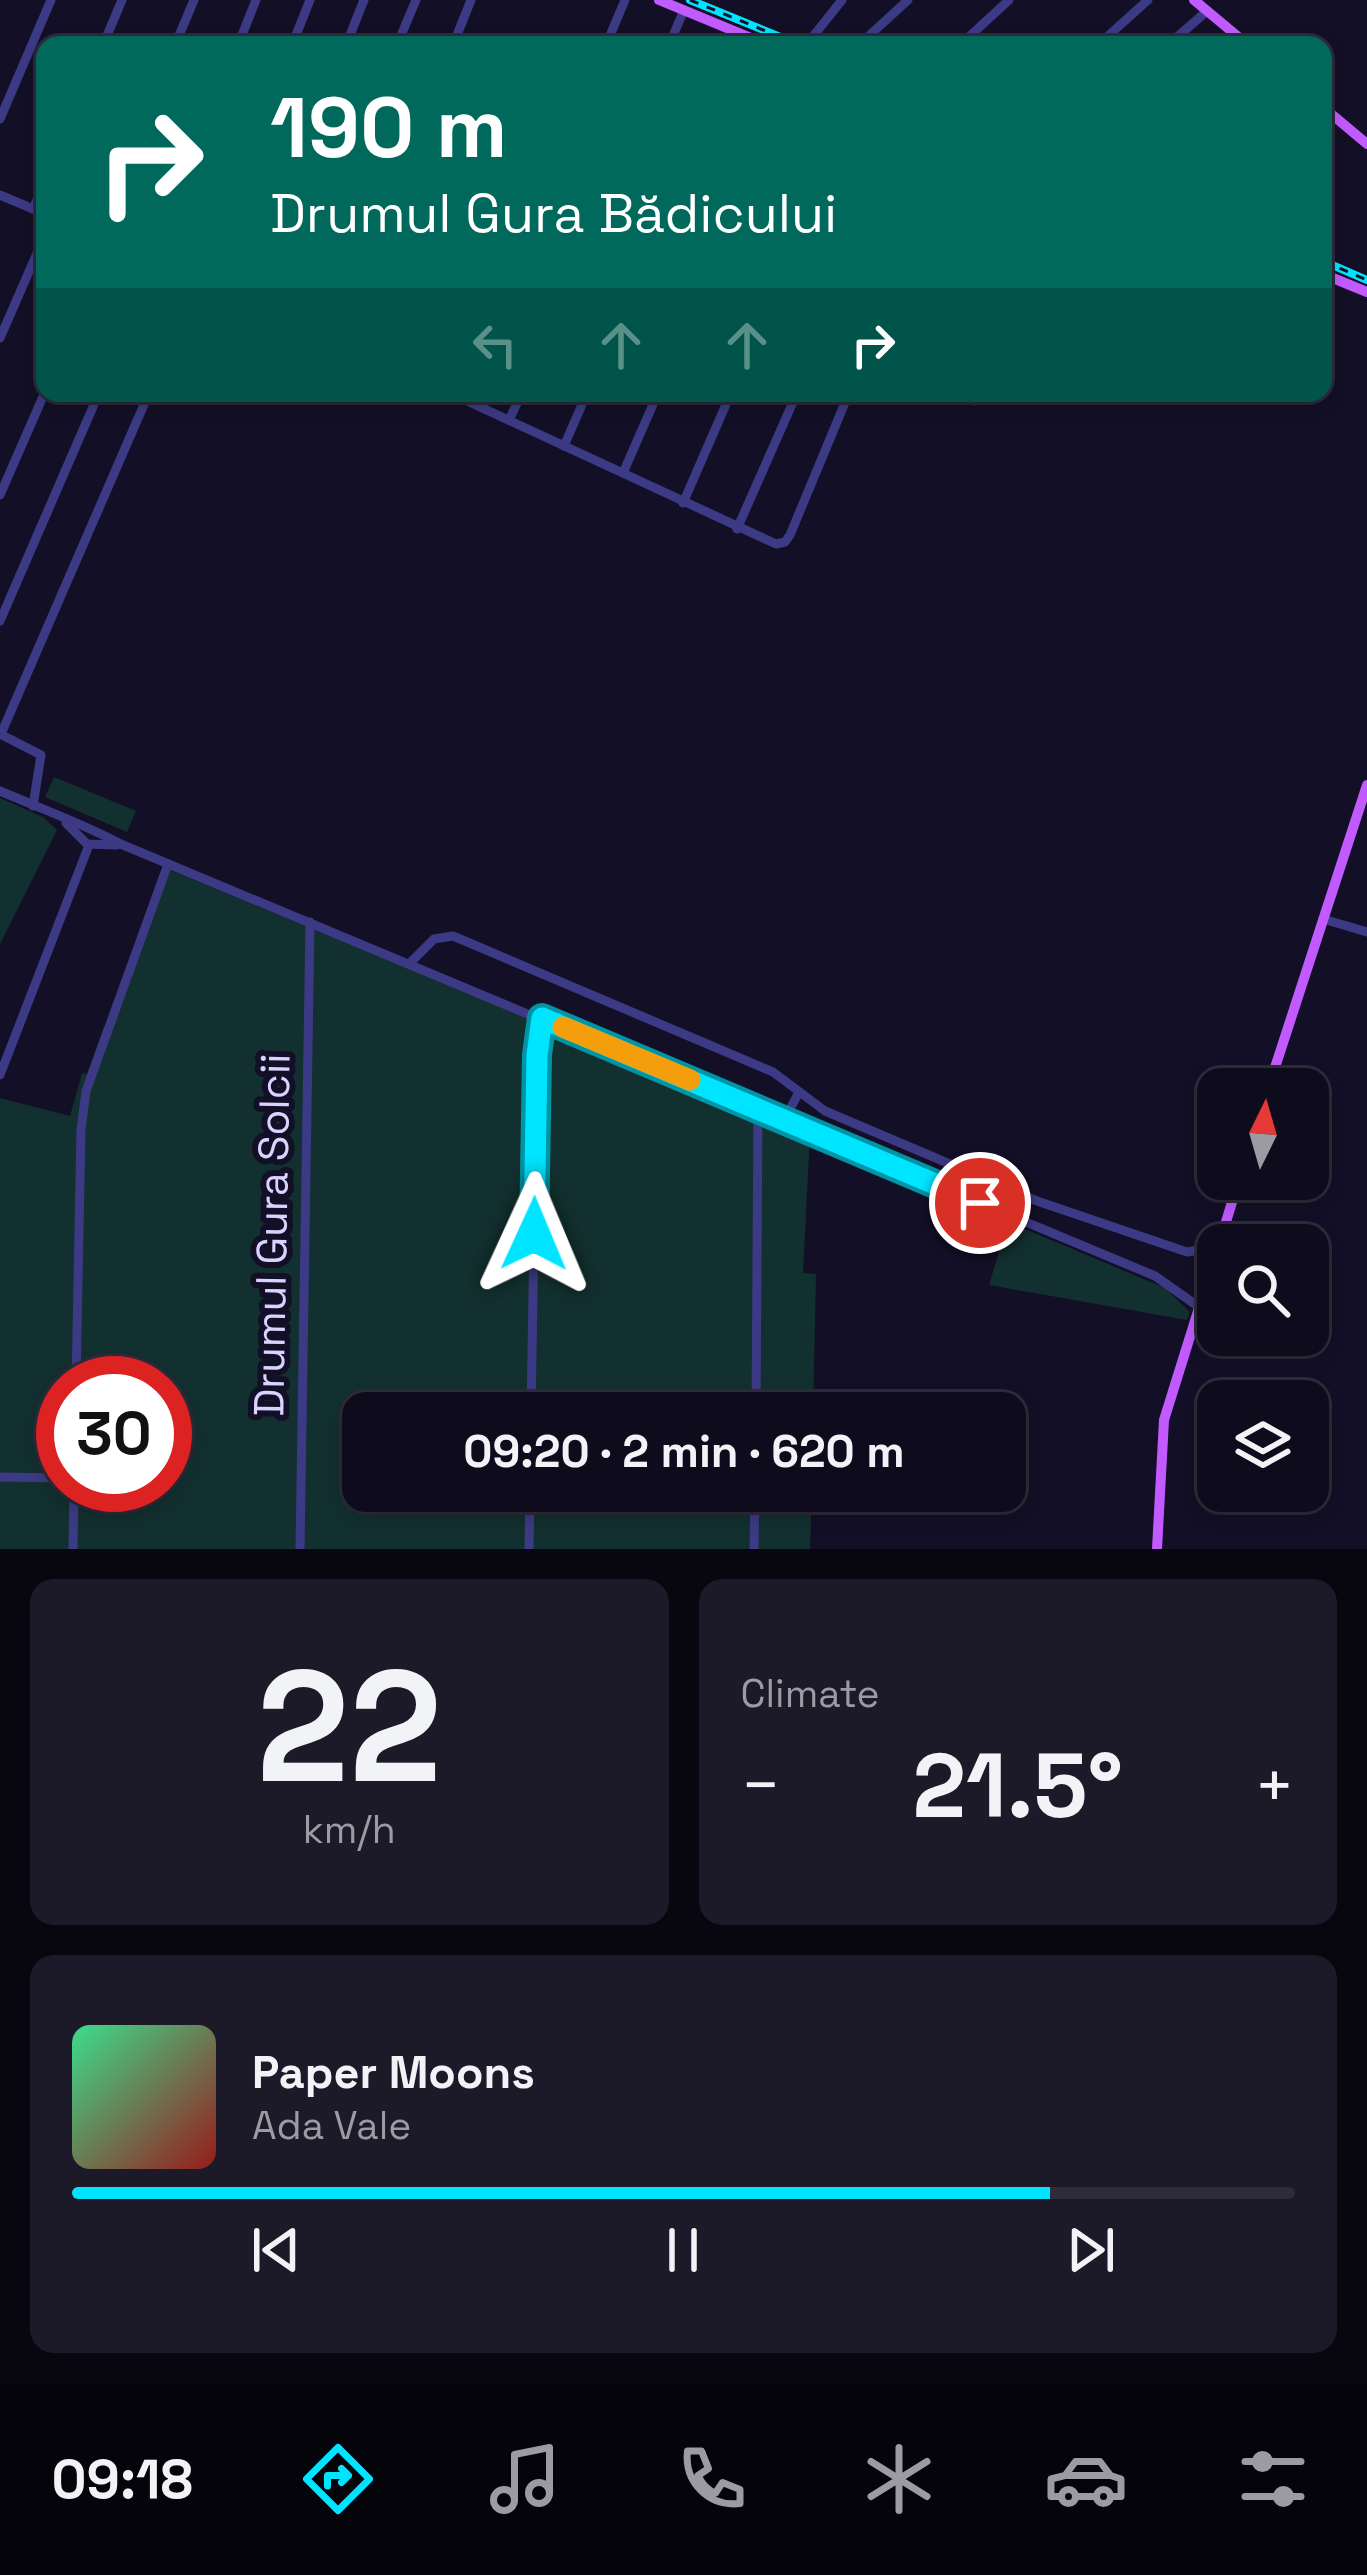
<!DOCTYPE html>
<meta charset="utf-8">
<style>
body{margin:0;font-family:"Space Grotesk",sans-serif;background:#1c1929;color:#f1f3f6;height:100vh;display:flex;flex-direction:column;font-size:45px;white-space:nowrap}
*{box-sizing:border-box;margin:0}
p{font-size:39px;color:#9b9ba3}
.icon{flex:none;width:66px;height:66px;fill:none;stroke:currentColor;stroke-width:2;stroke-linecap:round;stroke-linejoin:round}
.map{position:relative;height:1549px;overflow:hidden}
.sheet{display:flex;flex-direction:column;gap:30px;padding:30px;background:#08060f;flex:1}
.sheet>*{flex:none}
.top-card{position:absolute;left:36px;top:36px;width:1296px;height:366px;border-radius:24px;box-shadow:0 6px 18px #0003,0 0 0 3px #2e2b3b;background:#00695c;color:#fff;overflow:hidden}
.needle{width:78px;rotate:5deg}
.fabs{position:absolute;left:1197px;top:1068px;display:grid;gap:24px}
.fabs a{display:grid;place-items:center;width:132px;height:132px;border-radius:24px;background:#0e0b1c;box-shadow:0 6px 18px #0003,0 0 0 3px #2e2b3b;font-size:60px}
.speed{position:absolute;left:36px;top:1356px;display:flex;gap:24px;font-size:60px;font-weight:700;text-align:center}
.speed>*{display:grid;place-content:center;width:156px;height:156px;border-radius:50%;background:#0e0b1c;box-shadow:0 6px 18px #0003,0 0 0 3px #2e2b3b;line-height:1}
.speed .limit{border:18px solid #d22;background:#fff;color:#111}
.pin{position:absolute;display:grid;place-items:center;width:102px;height:102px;color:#fff;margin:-51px;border:6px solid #fff;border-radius:50%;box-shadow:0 3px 12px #0007}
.me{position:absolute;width:132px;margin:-66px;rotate:1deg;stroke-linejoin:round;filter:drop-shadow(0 0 9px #0008)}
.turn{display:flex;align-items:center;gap:42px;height:252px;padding:0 36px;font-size:54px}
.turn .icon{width:156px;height:156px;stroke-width:2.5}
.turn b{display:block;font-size:84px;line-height:102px}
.lanes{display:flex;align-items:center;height:114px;padding:0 36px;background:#0003;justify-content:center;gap:60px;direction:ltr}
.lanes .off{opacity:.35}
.big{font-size:90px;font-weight:600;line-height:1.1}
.sheet .card{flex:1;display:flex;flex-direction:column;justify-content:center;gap:18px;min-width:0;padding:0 42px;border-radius:24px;background:#1c1929}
.sheet .dial{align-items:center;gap:0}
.dial b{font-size:156px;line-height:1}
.song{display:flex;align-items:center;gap:36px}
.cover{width:144px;height:144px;border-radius:18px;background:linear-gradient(135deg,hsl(150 70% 55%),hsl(0 70% 35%))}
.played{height:12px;border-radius:6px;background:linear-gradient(90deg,#00e5ff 80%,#2e2b3b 80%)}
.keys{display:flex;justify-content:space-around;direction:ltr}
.heat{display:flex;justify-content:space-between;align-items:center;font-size:66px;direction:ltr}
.sheet .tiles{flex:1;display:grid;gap:30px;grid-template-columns:1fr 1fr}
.card:last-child{grid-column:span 2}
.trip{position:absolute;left:342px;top:1392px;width:684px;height:120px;border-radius:24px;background:#0e0b1c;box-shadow:0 6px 18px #0003,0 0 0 3px #2e2b3b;font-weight:600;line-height:120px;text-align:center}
.dock{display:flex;height:192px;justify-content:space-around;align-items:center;background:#06040b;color:#9b9ba3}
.dock .icon{width:84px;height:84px}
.dock .on{color:#00e5ff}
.dock b{font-size:54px;color:#f1f3f6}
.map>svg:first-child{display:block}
.green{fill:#12302f;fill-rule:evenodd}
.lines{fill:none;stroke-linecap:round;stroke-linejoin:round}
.minor{stroke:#3d3a85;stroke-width:9}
.major{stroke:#c25bff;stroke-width:10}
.rail-casing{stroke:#00e5ff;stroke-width:8}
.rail{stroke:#130f26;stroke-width:3;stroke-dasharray:9;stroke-linecap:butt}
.route-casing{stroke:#0095a6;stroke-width:30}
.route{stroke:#00e5ff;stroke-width:21}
.slow{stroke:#f59e0b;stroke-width:21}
.labels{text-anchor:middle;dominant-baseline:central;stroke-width:12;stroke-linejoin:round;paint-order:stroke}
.street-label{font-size:42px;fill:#d9d4ff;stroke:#130f26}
</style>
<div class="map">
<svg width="1367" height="1549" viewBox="0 0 1367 1549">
<rect width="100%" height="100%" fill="#130f26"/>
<!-- green -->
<g class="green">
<path d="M 54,777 L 136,811 L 127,832 L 45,797 Z"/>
<path d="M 0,798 L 43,817 L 57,830 L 0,944 Z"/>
<path d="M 170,870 L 810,1134 L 803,1273 L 816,1274 L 813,1413 L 363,1413 L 363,1491 L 812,1491 L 810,1549 L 0,1549 L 0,1098 L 70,1116 L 82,1073 L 87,1074 L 104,1026 L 109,1028 ZM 63,1383 L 165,1383 L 165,1485 L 63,1485 Z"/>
<path d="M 1008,1222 L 1165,1288 L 1190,1312 L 1187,1320 L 989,1285 Z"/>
</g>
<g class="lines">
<!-- minor -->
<g class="minor">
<path d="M 103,45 L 122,0"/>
<path d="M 175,45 L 194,0"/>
<path d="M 238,45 L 256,0"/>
<path d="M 292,45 L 310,0"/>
<path d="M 346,45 L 364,0"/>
<path d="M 397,45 L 416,0"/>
<path d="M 453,45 L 471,0"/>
<path d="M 606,45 L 625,0"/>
<path d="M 669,45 L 684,10"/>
<path d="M 824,45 L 811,39 L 842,0"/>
<path d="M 859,45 L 908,0"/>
<path d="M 960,45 L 1009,0"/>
<path d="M 1098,45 L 1148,0"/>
<path d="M 1168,45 L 1207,11"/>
<path d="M 0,119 L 51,0"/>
<path d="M 0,195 L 45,214"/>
<path d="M 33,209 L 45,181"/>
<path d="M 0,338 L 45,235"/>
<path d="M 450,393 L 776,544 L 785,542 L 790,535 L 849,393"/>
<path d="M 974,401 L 978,393"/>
<path d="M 509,420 L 522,393"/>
<path d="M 564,446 L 587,393"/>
<path d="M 623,473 L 658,393"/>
<path d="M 0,495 L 45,392"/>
<path d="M 683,503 L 731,393"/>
<path d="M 737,529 L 797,393"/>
<path d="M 0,621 L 99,393"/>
<path d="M 0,734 L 41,755 L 33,806"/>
<path d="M 1,734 L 149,393"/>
<path d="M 0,791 C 42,809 84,824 123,845 L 1155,1276 L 1199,1307"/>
<path d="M 66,823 L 87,844 L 117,845"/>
<path d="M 1323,919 L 1367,932"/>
<path d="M 410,963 L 434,939 L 453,936 L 773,1072 L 825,1111 L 1037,1201 L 1187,1252 L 1218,1247"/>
<path d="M 0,1075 L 89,845"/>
<path d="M 784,1120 L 799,1092"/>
<path d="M 76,1383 L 81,1130 L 86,1091 L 168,864"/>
<path d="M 531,1413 L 537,1055 L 542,1018"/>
<path d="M 756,1413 L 758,1109"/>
<path d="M 0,1477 L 63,1478"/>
<path d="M 73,1549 L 74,1485"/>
<path d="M 300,1549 L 310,922"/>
<path d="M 529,1549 L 530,1491"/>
<path d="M 754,1549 L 755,1491"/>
</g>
<!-- major -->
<g class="major">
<path d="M 659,0 L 768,45"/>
<path d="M 1194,0 L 1248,45"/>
<path d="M 1323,107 L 1367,144"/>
<path d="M 1323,274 L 1367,292"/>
<path d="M 1268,1089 L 1367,785"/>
<path d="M 1219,1245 L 1239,1179"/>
<path d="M 1157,1549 L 1164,1420 L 1218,1247"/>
</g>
<defs>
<g id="rail">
<path d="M 690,0 L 800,45"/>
<path d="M 1323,261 L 1367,280"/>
</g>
</defs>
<!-- rail casing -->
<use href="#rail" class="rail-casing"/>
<!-- rail -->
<use href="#rail" class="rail"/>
</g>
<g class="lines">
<defs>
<path id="route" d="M 534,1234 L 537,1055 L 542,1018 L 980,1203"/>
</defs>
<!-- route casing -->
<use href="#route" class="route-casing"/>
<!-- route -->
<use href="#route" class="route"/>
<!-- slow -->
<path class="slow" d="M 563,1027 L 690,1080"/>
</g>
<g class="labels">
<!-- street labels -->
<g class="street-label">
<text transform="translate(272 1235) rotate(-89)">Drumul Gura Solcii</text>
</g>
</g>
</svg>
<div class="fabs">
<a><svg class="needle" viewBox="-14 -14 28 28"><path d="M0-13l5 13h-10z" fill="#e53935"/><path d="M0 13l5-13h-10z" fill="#9b9ba3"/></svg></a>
<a><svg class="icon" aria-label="search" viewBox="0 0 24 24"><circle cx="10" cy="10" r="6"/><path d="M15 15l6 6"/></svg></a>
<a><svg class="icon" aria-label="layers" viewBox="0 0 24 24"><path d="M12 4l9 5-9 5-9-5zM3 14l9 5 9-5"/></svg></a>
</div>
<div class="speed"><div class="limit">30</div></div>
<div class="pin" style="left:980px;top:1203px;background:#d93025"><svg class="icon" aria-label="arrive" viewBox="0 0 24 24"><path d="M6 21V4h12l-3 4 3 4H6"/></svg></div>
<svg class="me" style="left:534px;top:1234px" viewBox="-20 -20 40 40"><path d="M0-17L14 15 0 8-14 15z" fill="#00e5ff" stroke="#fff" stroke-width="4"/></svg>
<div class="trip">09:20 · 2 min · 620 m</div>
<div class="top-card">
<div class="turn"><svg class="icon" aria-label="right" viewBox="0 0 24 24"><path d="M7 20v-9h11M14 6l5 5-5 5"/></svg><div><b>190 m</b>Drumul Gura Bădicului</div></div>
<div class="lanes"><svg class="icon off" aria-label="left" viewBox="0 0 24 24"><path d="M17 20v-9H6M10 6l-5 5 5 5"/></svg><svg class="icon off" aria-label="ahead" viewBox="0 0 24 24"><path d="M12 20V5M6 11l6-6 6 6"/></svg><svg class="icon off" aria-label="ahead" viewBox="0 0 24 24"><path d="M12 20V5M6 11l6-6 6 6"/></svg><svg class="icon" aria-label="right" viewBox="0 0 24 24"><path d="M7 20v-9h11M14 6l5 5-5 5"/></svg></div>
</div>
</div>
<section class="sheet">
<div class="tiles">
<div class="card dial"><b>22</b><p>km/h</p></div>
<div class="card"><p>Climate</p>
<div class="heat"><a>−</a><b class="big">21.5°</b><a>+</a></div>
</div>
<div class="card">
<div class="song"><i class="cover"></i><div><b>Paper Moons</b><p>Ada Vale</p></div></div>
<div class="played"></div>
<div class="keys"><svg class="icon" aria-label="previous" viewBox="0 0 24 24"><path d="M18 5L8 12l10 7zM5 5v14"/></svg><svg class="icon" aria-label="pause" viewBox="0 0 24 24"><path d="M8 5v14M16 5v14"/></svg><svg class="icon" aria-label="next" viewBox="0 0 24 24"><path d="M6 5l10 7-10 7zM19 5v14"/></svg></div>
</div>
</div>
</section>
<nav class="dock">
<b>09:18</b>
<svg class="icon on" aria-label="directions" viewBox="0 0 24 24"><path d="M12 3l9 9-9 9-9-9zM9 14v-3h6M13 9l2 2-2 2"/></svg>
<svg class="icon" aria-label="music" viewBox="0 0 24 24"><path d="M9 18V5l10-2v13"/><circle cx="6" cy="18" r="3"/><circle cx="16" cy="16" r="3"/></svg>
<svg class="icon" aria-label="phone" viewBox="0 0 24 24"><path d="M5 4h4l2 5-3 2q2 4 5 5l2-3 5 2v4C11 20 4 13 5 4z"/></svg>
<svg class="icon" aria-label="climate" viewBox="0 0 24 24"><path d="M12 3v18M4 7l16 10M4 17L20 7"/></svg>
<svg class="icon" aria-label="car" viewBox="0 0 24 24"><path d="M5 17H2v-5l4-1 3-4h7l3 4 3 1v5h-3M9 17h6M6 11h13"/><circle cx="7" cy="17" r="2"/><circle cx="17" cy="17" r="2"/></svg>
<svg class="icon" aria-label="filters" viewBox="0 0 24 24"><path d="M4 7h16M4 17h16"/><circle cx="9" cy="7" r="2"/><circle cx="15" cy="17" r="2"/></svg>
</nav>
